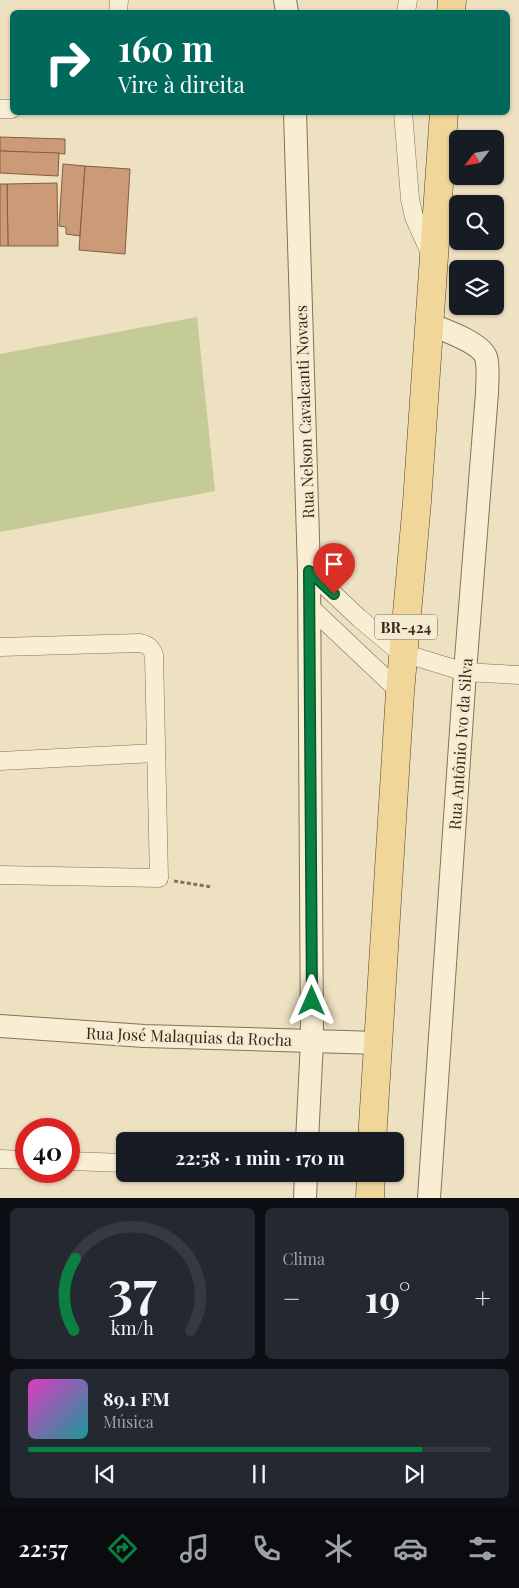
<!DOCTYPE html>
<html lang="pt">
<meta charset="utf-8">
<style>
body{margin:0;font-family:"Playfair Display",serif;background:#242831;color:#f1f3f6;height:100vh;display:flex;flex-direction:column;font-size:19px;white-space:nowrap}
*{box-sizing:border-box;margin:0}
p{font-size:16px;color:#9ea1a6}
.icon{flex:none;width:28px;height:28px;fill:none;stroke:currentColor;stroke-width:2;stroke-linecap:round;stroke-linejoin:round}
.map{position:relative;height:1198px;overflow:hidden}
.sheet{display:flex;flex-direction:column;gap:10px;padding:10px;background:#0d0f14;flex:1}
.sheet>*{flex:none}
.hud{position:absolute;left:10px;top:10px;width:500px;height:105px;border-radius:8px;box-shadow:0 1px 4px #0004;background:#00695c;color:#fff;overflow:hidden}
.needle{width:32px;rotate:239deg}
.controls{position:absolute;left:449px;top:130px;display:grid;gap:10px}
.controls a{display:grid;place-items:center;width:55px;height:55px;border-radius:8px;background:#171b24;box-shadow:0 1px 4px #0004;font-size:25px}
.speed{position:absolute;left:15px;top:1118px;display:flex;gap:10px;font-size:25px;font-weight:700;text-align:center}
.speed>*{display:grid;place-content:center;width:65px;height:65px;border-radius:50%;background:#171b24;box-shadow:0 1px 4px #0004;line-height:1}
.speed .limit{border:8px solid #d22;background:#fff;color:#111}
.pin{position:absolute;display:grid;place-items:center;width:42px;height:42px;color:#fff;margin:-51px -21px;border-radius:50% 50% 50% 0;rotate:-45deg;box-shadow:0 0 5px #0007}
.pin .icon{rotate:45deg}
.me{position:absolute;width:55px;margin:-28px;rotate:0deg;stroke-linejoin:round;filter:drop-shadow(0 0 4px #0008)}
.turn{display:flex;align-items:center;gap:18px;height:105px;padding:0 25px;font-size:22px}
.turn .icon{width:65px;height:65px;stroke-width:2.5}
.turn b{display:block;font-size:35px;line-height:42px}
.big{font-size:38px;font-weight:700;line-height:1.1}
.sheet .widget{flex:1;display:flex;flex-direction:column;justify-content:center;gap:8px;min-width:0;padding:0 18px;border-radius:8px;background:#242831}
.sheet .dial{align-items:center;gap:0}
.dial svg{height:130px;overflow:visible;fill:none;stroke:#363941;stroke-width:7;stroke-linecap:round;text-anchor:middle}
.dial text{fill:#f1f3f6;stroke:none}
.song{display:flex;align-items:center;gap:15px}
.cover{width:60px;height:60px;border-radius:8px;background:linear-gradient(135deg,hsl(310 70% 55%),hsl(180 70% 35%))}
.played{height:5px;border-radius:2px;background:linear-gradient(90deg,#0b8043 85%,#363941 85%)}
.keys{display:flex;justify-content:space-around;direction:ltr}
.heat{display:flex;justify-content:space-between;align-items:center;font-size:28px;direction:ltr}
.sheet .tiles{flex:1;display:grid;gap:10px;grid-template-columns:1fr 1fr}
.widget:last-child{grid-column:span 2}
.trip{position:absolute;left:116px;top:1132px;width:288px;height:50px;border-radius:8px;background:#171b24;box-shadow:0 1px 4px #0004;font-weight:700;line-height:50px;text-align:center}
.tab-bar{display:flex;height:80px;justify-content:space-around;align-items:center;background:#090b0e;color:#9ea1a6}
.tab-bar .icon{width:35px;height:35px}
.tab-bar .on{color:#0b8043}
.tab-bar b{font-size:22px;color:#f1f3f6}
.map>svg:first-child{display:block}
.green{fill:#c4cb96}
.building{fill:#cb9b78;stroke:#855c3f}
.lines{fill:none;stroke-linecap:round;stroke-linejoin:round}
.minor-casing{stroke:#867259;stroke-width:19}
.tertiary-casing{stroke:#867259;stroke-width:24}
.primary-casing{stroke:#54402e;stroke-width:29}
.path{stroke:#867259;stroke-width:3;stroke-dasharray:4 2.5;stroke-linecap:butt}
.minor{stroke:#f8eed4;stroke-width:18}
.tertiary{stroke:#f8eed4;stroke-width:22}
.primary{stroke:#f0d699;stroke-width:28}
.route-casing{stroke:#07532c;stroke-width:12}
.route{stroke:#0b8043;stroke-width:9}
.labels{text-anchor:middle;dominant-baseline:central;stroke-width:5;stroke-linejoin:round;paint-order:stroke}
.shield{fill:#f5ebd1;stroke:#6f6453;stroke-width:1}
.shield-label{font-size:15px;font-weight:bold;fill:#362a1d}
.street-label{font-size:16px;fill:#362a1d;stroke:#f5ebd1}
</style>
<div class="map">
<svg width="519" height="1198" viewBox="0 0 519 1198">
<rect width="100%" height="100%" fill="#ede1c1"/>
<!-- green -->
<path class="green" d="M 197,317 L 215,491 L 0,532 L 0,354 Z"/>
<!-- building -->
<g class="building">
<path d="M 0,137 L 65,139 L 65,154 L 0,151 Z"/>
<path d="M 0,151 L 59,153 L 58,176 L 0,173 Z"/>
<path d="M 63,164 L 85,166 L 80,236 L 66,234 L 66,227 L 59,226 Z"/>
<path d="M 85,166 L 130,169 L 125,254 L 79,250 Z"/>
<path d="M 57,183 L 58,246 L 8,246 L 7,184 Z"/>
<path d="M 0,184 L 7,184 L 8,246 L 0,246 Z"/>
</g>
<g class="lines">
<defs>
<g id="minor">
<path d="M 118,12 L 119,0"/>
<path d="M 406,12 L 408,0"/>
<path d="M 0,109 L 12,109"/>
<path d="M 403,112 L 410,199 L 414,217 L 431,255"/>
<path d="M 309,571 L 359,618 L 403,655 L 416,657 L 465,672 L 519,675"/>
<path d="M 309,606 L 400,692"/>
<path d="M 0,647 L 140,643 C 148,645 151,647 154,655 L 159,878 L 0,875"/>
<path d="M 0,761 L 155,753"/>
<path d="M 0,1159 L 26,1160"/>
<path d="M 69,1161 L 125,1163"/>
</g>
<g id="tertiary">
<path d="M 285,0 L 287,12"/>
<path d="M 295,112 L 309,571 L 312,1041 L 307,1141"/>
<path d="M 0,1026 L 144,1036 L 378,1043"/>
<path d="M 305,1198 L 306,1174"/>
<path d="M 429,1198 L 465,672 L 487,393 C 487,382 489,368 486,357 C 480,342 444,330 429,324"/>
</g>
<g id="primary">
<path d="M 451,12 L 452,0"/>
<path d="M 372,1141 L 400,692 L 417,502 L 444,112"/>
<path d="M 370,1198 L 371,1174"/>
</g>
</defs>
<!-- minor casing -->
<use href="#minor" class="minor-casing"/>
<!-- tertiary casing -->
<use href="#tertiary" class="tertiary-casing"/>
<!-- primary casing -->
<use href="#primary" class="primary-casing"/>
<!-- path -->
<path class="path" d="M 174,881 L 212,887"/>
<!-- minor -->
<use href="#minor" class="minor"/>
<!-- tertiary -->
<use href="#tertiary" class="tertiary"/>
<!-- primary -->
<use href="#primary" class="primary"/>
</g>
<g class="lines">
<defs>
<path id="route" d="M 312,1001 L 309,571 L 334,594"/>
</defs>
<!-- route casing -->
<use href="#route" class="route-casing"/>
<!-- route -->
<use href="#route" class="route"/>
</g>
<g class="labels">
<!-- shield labels -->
<rect class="shield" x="375" y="614.5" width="62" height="25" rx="4"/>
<g class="shield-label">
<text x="406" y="627">BR-424</text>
</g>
<!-- street labels -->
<g class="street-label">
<text transform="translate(304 412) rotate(-92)">Rua Nelson Cavalcanti Novaes</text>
<text transform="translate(460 744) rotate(-86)">Rua Antônio Ivo da Silva</text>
<text transform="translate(189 1036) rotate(2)">Rua José Malaquias da Rocha</text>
</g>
</g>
</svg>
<div class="controls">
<a><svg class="needle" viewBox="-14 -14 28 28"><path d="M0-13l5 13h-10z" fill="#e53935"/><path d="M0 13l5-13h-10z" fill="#9ea1a6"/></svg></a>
<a><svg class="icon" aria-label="search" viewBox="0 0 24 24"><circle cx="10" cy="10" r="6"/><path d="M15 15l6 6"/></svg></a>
<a><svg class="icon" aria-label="layers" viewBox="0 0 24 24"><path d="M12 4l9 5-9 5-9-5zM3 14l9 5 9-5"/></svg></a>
</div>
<div class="speed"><div class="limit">40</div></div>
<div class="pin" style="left:334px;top:594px;background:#d93025"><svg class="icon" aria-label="arrive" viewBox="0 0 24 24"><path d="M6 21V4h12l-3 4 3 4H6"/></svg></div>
<svg class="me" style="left:312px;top:1001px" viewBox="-20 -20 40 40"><path d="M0-17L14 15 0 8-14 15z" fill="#0b8043" stroke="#fff" stroke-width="4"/></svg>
<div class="trip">22:58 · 1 min · 170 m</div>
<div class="hud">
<div class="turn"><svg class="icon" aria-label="right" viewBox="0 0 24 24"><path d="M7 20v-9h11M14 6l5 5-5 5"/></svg><div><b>160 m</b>Vire à direita</div></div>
</div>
</div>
<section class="sheet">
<div class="tiles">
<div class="widget dial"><svg viewBox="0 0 100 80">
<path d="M14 69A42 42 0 1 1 86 69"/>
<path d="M14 69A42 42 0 0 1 15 25" stroke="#0b8043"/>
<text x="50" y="56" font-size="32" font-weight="700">37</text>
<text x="50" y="72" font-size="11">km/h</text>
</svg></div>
<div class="widget"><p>Clima</p>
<div class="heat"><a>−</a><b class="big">19°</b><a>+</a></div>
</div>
<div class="widget">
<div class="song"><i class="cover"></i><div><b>89.1 FM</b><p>Música</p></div></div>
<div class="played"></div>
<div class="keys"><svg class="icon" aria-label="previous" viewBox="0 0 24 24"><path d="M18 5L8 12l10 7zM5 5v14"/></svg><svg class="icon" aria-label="pause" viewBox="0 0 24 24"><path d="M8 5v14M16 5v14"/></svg><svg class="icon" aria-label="next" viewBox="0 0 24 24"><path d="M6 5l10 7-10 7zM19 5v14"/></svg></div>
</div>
</div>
</section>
<nav class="tab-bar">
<b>22:57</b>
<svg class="icon on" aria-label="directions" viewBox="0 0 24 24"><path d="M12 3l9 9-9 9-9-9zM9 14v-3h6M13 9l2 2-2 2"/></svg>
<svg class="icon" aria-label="music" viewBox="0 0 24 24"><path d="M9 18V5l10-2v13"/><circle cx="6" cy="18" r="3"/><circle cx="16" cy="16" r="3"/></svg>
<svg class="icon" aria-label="phone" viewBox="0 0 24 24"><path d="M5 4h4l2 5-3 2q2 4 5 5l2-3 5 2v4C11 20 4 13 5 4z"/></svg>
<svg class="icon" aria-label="climate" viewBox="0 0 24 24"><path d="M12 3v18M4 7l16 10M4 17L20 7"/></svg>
<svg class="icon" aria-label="car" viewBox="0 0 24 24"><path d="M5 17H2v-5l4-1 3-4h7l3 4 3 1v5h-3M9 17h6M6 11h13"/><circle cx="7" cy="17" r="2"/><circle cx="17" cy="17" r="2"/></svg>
<svg class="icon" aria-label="filters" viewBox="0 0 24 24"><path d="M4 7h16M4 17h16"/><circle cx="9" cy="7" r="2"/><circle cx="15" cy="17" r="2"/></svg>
</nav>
